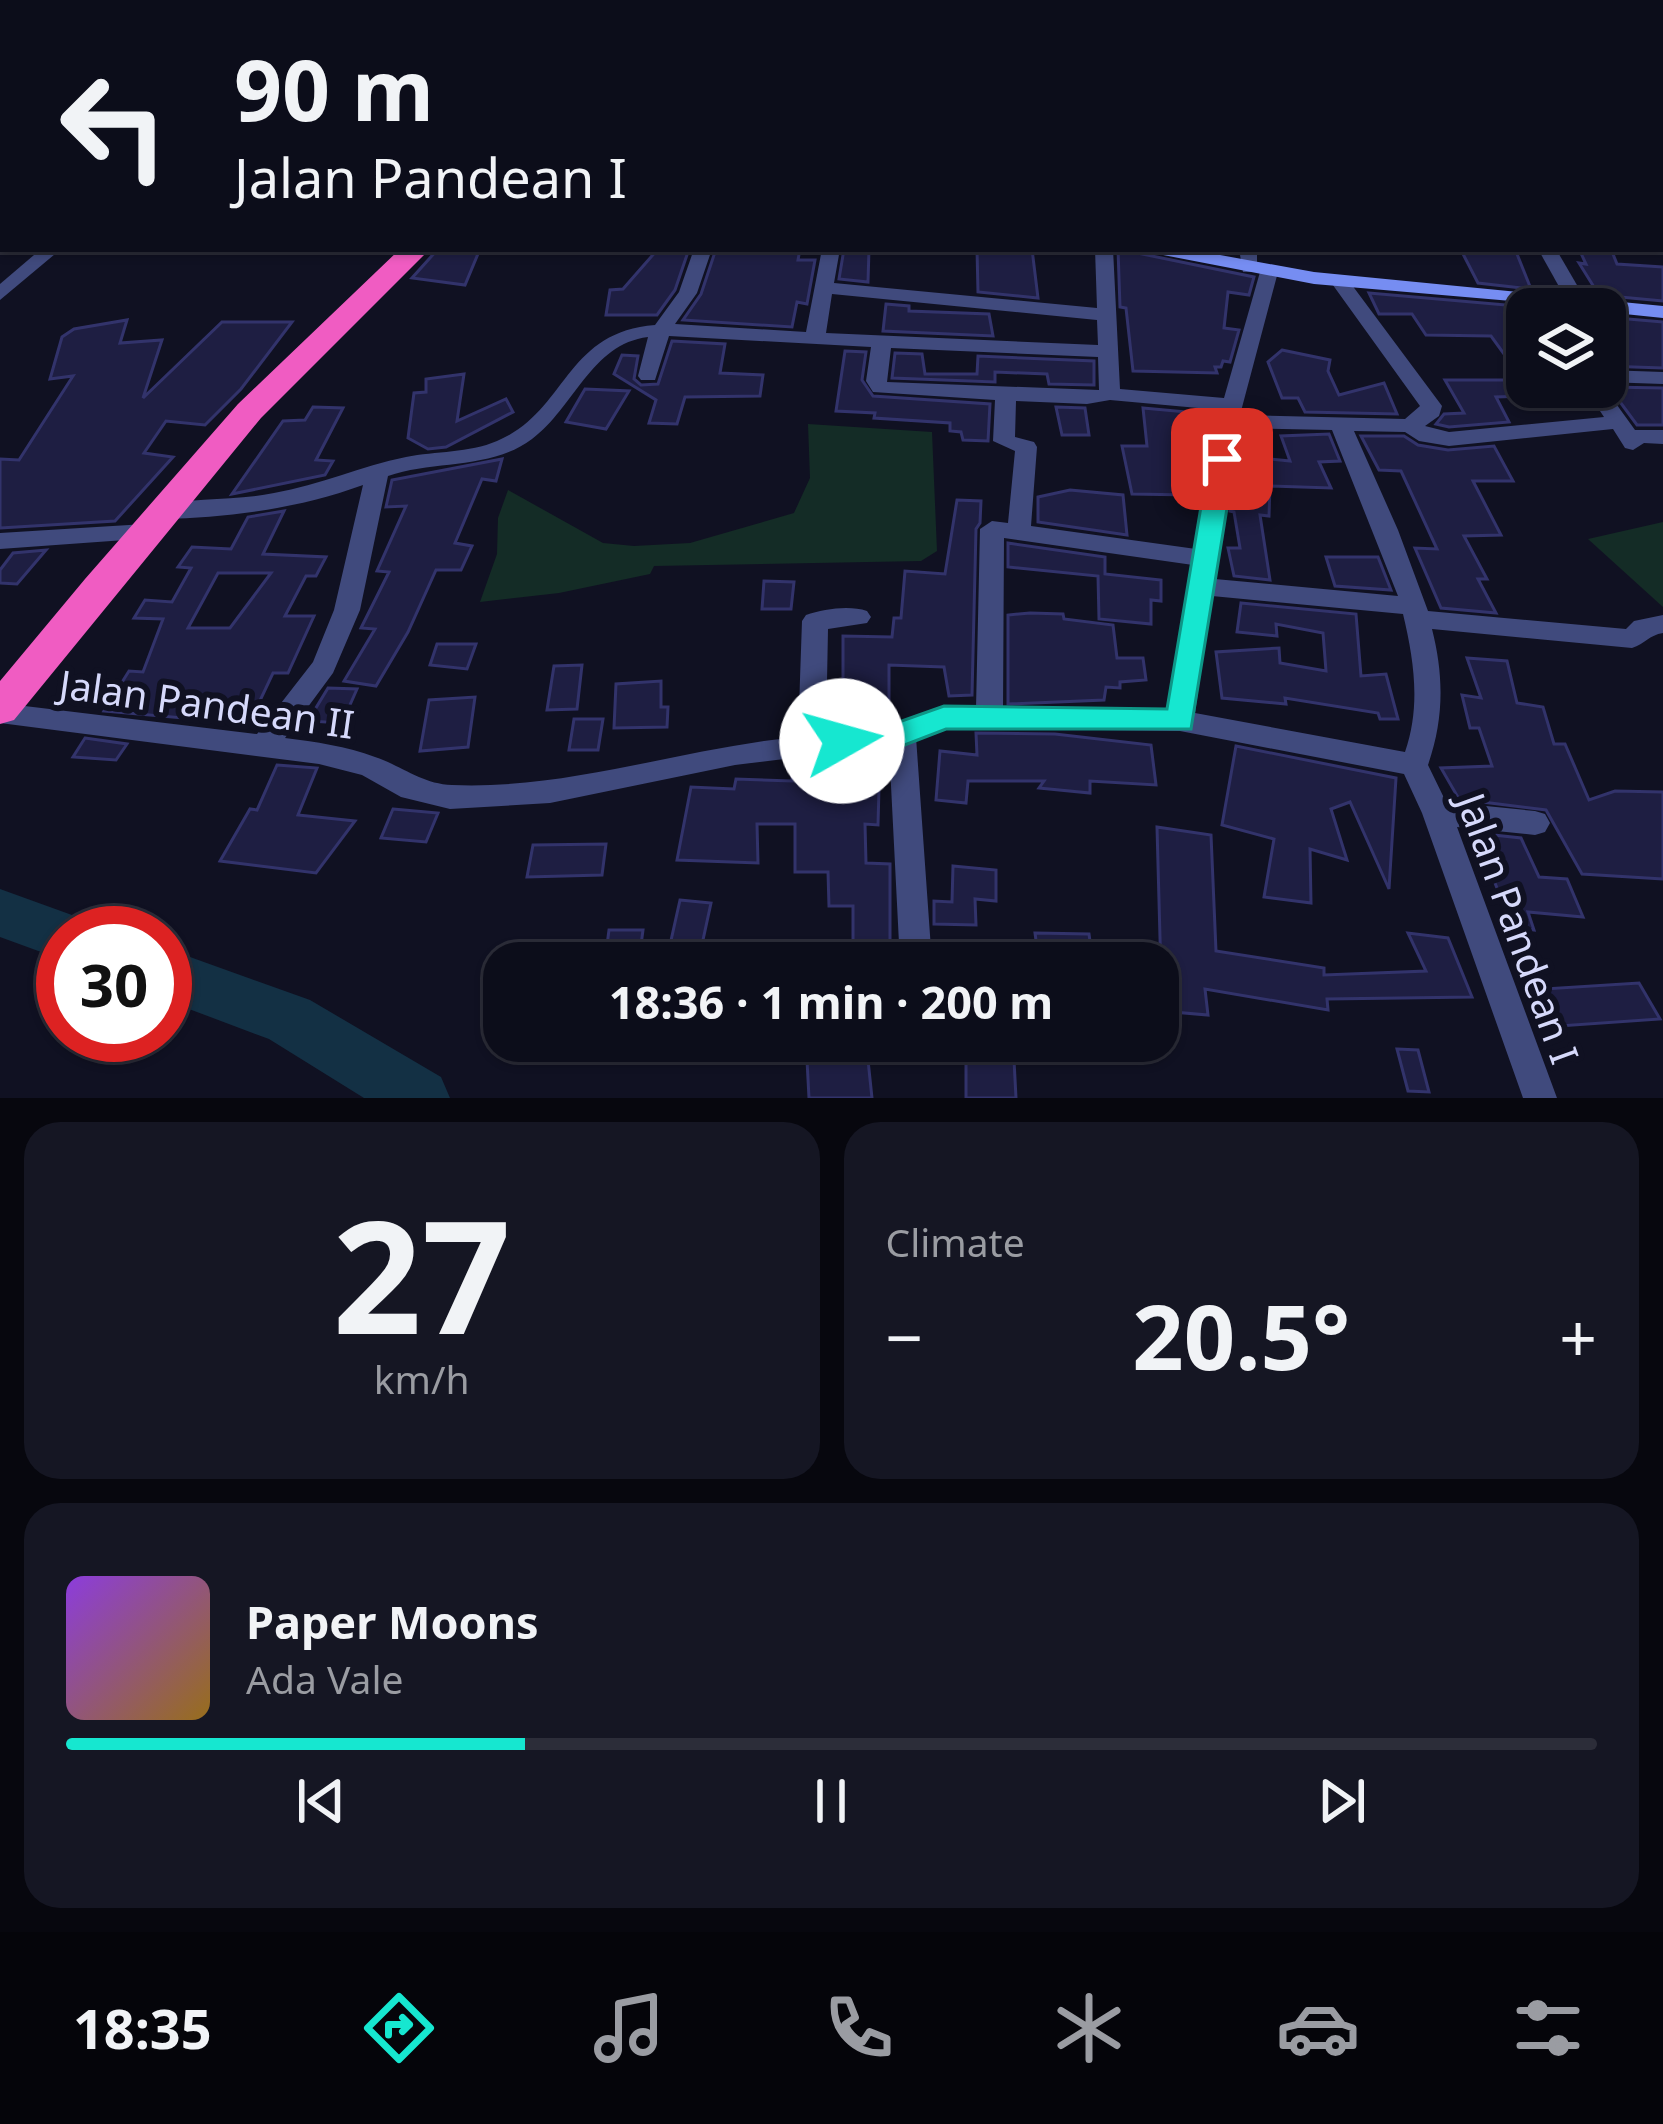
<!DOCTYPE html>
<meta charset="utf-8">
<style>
body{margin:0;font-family:"Noto Sans",sans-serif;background:#151623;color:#f1f3f6;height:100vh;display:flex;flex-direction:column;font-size:45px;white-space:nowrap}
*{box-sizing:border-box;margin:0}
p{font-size:39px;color:#9a9ca2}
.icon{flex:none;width:66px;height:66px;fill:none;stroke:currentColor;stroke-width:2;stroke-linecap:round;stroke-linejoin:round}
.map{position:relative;height:1098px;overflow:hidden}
.side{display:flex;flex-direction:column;gap:24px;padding:24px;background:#07070e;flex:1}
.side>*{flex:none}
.hud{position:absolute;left:0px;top:0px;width:1665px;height:252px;box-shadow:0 3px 9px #0004,0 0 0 3px #2c2d39;background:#0c0d1a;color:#f1f3f6;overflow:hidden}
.tools{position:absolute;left:1506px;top:288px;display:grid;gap:24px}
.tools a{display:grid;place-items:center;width:120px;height:120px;border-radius:24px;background:#0c0d1a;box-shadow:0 3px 9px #0004,0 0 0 3px #2c2d39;font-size:60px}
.speed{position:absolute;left:36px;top:906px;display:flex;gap:24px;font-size:60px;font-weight:700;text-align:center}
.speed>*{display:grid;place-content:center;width:156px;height:156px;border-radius:50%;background:#0c0d1a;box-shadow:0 3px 9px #0004,0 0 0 3px #2c2d39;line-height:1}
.speed .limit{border:18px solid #d22;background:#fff;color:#111}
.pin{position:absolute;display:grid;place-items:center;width:102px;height:102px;color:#fff;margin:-51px;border-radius:24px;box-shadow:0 6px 18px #0006}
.me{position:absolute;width:132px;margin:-66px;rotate:83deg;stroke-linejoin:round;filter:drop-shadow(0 0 9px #0008)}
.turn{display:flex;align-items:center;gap:42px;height:252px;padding:0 36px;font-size:54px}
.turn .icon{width:156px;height:156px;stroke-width:2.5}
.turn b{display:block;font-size:84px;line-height:102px}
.big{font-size:90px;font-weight:700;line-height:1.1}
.side .card{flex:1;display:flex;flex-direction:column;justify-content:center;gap:18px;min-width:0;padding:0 42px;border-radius:36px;background:#151623}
.side .dial{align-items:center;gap:0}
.dial b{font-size:156px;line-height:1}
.song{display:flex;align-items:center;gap:36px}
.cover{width:144px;height:144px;border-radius:18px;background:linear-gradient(135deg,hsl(270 70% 55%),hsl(40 70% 35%))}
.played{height:12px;border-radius:6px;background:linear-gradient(90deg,#16e7d0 30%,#2c2d39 30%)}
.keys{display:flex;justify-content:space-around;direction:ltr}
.heat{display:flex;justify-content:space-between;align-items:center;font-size:66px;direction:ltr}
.side .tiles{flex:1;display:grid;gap:24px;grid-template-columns:1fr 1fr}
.card:last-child{grid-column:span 2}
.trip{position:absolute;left:483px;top:942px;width:696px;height:120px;border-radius:36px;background:#0c0d1a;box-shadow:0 3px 9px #0004,0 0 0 3px #2c2d39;font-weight:700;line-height:120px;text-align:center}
.dock{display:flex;height:192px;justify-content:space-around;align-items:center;background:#05050a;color:#9a9ca2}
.dock .icon{width:84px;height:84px}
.dock .current{color:#16e7d0}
.dock b{font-size:54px;color:#f1f3f6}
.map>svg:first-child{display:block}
.green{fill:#142c26}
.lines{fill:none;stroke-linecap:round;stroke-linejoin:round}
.river{fill:#133044;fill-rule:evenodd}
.building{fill:#1e1e42;stroke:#32336b;stroke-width:3;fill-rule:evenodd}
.street{fill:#404a7d;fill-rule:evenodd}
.secondary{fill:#768df2;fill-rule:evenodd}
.highway{fill:#f05cc2;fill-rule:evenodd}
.route{fill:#16e7d0;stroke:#0e9687;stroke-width:3}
.labels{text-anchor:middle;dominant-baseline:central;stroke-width:12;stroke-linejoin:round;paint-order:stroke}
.street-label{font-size:39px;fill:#d6d9fb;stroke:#101122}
</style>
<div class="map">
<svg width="1663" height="1098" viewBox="0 0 1663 1098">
<rect width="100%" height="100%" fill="#101122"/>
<!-- green -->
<g class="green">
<path d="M 808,424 L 932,432 L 937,551 L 921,561 L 654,566 L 650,574 L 559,593 L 480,602 L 497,554 L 498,518 L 508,490 L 603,543 L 634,546 L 690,543 L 794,513 L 810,478 Z"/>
<path d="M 1663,522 L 1663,607 L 1588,539 Z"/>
</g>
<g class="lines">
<!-- river -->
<g class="river">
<path d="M 3,146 L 3,165 L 0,166 L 0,147 Z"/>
<path d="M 0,889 L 83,919 L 89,933 L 63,933 L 63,960 L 0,937 Z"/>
<path d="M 165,948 L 310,1000 L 441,1077 L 450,1098 L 364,1098 L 269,1039 L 165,1000 Z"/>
</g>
</g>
<!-- building -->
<g class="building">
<path d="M 438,249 L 480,249 L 465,285 L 412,278 Z"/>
<path d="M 658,249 L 689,249 L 675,290 L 657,315 L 606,315 L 610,290 L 623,289 Z"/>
<path d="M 716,249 L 775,253 L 776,249 L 800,249 L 798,260 L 815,260 L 807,304 L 797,302 L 792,327 L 683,320 L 701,294 Z"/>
<path d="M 844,249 L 869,249 L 868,282 L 839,279 Z"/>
<path d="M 977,249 L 1032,249 L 1038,298 L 978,292 Z"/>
<path d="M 1118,249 L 1254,277 L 1249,295 L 1228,292 L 1224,328 L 1239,330 L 1230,362 L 1223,361 L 1221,367 L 1215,367 L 1217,373 L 1133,371 L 1126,308 L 1120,307 Z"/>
<path d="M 1476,249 L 1515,249 L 1531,289 L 1478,283 L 1462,252 Z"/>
<path d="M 1579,249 L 1611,249 L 1617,264 L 1663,267 L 1663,301 L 1599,295 L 1579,263 L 1586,264 Z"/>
<path d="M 1369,293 L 1539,308 L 1527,309 L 1527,387 L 1553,387 L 1553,395 L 1496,397 L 1509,422 L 1449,427 L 1436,424 L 1444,414 L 1464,413 L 1445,380 L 1523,380 L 1491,336 L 1426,335 L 1412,314 L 1379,314 Z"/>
<path d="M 886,304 L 909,306 L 909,311 L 989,314 L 993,336 L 883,331 Z"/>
<path d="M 1605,317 L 1663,322 L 1663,368 L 1605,366 Z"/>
<path d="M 127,320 L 120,343 L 162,340 L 143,398 L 222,322 L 292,322 L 241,389 L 205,425 L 166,421 L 144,453 L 173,457 L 115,521 L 0,528 L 0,459 L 19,460 L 73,376 L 50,379 L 62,337 L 74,329 Z"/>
<path d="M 672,341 L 725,344 L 720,373 L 763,375 L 760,396 L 685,397 L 677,424 L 649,423 L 656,400 L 614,374 L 622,355 L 638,356 L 634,379 L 641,385 L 658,384 Z"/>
<path d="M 1282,350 L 1330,360 L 1328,371 L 1339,395 L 1384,383 L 1397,414 L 1305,412 L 1298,398 L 1282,398 L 1268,362 Z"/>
<path d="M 845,351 L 866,352 L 862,380 L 873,396 L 990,404 L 988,441 L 963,440 L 961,432 L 950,431 L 950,423 L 874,418 L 875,413 L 836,411 Z"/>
<path d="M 895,353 L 922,354 L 925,374 L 977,374 L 978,356 L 1094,361 L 1094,385 L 1049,384 L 1047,374 L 995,372 L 995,382 L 892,378 Z"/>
<path d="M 464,374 L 457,421 L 506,399 L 513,412 L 446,447 L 428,449 L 408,438 L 414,393 L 426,392 L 426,379 Z"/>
<path d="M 1609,387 L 1663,388 L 1663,425 L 1637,425 Z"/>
<path d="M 585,389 L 629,391 L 606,429 L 566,422 Z"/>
<path d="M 313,407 L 343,408 L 316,460 L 333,461 L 325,475 L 232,494 L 283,421 L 305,420 Z"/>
<path d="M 1056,407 L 1085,408 L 1089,435 L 1062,435 Z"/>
<path d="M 1143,408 L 1209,414 L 1206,427 L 1200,426 L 1189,495 L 1132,494 L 1122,446 L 1147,446 Z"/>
<path d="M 1329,434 L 1340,461 L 1319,462 L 1331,488 L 1270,486 L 1269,516 L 1260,515 L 1270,580 L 1234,576 L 1228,548 L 1240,548 L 1234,512 L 1230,511 L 1237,461 L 1249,462 L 1250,457 L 1290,461 L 1281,436 Z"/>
<path d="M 1361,436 L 1404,436 L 1418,445 L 1448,450 L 1494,446 L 1513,481 L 1473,481 L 1501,535 L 1464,536 L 1487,579 L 1478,579 L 1496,613 L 1441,608 L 1415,548 L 1437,549 L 1401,471 L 1379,470 Z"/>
<path d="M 502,459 L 496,481 L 482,479 L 455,543 L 472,546 L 461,570 L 436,570 L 408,632 L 376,686 L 344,681 L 375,629 L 361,628 L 389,572 L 377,571 L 406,506 L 386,507 L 392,480 Z"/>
<path d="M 1070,490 L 1123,495 L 1127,535 L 1038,522 L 1038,497 Z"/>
<path d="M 957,500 L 981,501 L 980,523 L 976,529 L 972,695 L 949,696 L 944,667 L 889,665 L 889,699 L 843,698 L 843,636 L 892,637 L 894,618 L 901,618 L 905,571 L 945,574 Z"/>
<path d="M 284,511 L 263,554 L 326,557 L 316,576 L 306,576 L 285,616 L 314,616 L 288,673 L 273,673 L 257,707 L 190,705 L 183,718 L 104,711 L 129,671 L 143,672 L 163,619 L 134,618 L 145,600 L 172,602 L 191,568 L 178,567 L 192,547 L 231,549 L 248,517 ZM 218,573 L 271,573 L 230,628 L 188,628 Z"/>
<path d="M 1008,543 L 1105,557 L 1105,574 L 1161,580 L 1161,601 L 1151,600 L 1151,624 L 1099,619 L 1098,576 L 1008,567 Z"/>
<path d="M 46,550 L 17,584 L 0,583 L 0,570 L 13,553 Z"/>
<path d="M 1326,557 L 1378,557 L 1391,590 L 1335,586 Z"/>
<path d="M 764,581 L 794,582 L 791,609 L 762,609 Z"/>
<path d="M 1241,603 L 1356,614 L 1361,676 L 1386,674 L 1398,719 L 1380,719 L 1378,713 L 1285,698 L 1286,704 L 1222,698 L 1216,652 L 1279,648 L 1280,663 L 1326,671 L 1323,633 L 1276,624 L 1277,636 L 1237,632 Z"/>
<path d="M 1030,613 L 1063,614 L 1064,619 L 1113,625 L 1117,658 L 1143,658 L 1146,680 L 1120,682 L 1120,688 L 1106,687 L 1104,700 L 1008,704 L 1008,615 Z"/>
<path d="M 437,644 L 476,644 L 467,669 L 430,665 Z"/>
<path d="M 1467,658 L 1507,661 L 1517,703 L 1543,707 L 1554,744 L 1565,744 L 1589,800 L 1615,791 L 1663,792 L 1663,879 L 1582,874 L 1546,810 L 1459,799 L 1441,768 L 1492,766 L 1479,728 L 1470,728 L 1462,695 L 1481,698 Z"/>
<path d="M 582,665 L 577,709 L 547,710 L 554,666 Z"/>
<path d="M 661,681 L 661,707 L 668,707 L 667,727 L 614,728 L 616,684 Z"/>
<path d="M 328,688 L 357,689 L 342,723 L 308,721 Z"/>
<path d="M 475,697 L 468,747 L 420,751 L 429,700 Z"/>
<path d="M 574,719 L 603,719 L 598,750 L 569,750 Z"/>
<path d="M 976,733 L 1055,734 L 1151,745 L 1156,785 L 1090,781 L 1090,793 L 1039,788 L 1044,781 L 968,781 L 966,803 L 936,800 L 940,751 L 977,755 Z"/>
<path d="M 85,738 L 127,744 L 116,760 L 73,757 Z"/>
<path d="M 1236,746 L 1396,778 L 1389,889 L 1350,802 L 1331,809 L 1347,860 L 1310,849 L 1311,903 L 1264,897 L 1274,839 L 1222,825 Z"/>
<path d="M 880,752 L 878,825 L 865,824 L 866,863 L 890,864 L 890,963 L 853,963 L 853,906 L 829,906 L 828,872 L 795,872 L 795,824 L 757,824 L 758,863 L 677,860 L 691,787 L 734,789 L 736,779 L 792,781 L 792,762 Z"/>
<path d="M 277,765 L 317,768 L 298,815 L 355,821 L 316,873 L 220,861 L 250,809 L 257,810 Z"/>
<path d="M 393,809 L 438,813 L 426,842 L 381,838 Z"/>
<path d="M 1157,827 L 1211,835 L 1216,951 L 1324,968 L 1324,975 L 1426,971 L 1408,933 L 1448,938 L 1472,997 L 1327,999 L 1328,1010 L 1205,989 L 1208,1015 L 1162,1011 Z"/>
<path d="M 1475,833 L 1521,838 L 1539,877 L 1567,879 L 1583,917 L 1528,912 L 1534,930 L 1513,928 Z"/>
<path d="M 606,844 L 602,875 L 527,877 L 533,845 Z"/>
<path d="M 953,866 L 996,870 L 996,901 L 975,899 L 976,925 L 934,924 L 934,901 L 952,902 Z"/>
<path d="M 680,900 L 711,903 L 701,949 L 670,945 Z"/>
<path d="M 609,930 L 643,930 L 639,960 L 605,960 Z"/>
<path d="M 1035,933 L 1089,934 L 1093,963 L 1039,963 Z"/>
<path d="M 1639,983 L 1660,1019 L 1545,1027 L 1527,990 Z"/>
<path d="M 806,1041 L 866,1041 L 872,1098 L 809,1098 Z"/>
<path d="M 985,1041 L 1013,1041 L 1016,1098 L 966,1098 L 966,1046 Z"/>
<path d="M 1397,1049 L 1418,1050 L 1429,1092 L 1408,1091 Z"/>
</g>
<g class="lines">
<!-- street -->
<g class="street">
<path d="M 317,0 L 331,0 L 332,3 L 318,3 Z"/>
<path d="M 448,0 L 462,0 L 446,3 Z"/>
<rect x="620" y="0" width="14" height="3"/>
<path d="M 722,0 L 748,0 L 751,3 L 725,3 Z"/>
<path d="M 933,0 L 947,0 L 932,3 Z"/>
<path d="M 1195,0 L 1216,0 L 1219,3 L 1198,3 Z"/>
<path d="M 1309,0 L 1364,0 L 1367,3 L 1306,3 Z"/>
<rect x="1662" y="88" width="1" height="8"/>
<path d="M 41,249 L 61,249 L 0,300 L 0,284 Z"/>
<path d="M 694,249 L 712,249 L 697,293 L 675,324 L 806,332 L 822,249 L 840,249 L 834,283 L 1097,308 L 1095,249 L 1113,249 L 1120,389 L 1224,398 L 1260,272 L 1269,266 L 1278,272 L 1240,415 L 1405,419 L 1420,406 L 1330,281 L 1339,275 L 1346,277 L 1442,406 L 1439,416 L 1425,426 L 1449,432 L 1604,417 L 1584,387 L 1604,387 L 1635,430 L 1663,430 L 1663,444 L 1644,443 L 1633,450 L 1625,448 L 1613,429 L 1449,446 L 1419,441 L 1405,432 L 1354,431 L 1398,530 L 1428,611 L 1626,629 L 1634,621 L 1663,615 L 1663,633 C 1649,635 1645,644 1632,648 L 1432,629 C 1444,676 1444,719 1428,765 L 1446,802 L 1535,811 L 1545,814 L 1550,823 L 1545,832 L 1535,835 L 1457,827 L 1557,1098 L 1523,1098 L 1422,813 L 1404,774 L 1180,731 L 944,728 L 916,737 L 932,963 L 900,963 L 889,746 L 735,765 L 550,803 L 450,809 L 401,797 L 362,775 L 319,764 L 0,723 L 0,703 L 257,734 L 313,662 L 334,610 L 363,485 C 300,508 230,518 163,519 L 155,516 L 151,511 L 155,506 C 190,497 236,501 274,493 C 320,485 361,466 406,457 C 436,451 469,453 497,441 C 567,412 564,332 655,325 L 679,292 ZM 832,294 L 1097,320 L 1098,345 L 826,333 ZM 669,336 L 871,347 L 866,381 L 873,392 L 995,400 L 993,441 L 1015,451 L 1008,523 L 992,521 L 980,529 L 976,708 L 944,708 L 873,729 L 826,734 L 828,629 L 867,623 L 871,617 L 867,611 C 849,605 824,609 806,615 L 802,621 L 798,737 C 683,748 568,790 452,785 C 422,784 402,766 375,757 C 347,746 315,742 285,738 L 333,673 L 360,610 L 388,476 C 435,460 491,470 532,439 C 574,408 591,344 648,337 L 638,376 L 641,380 L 655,380 ZM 891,348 L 1098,357 L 1099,390 L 887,382 ZM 1110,400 L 1220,410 L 1196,549 L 1031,526 L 1037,447 L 1034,442 L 1015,437 L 1016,401 L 1087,404 ZM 1238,428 L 1332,430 L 1398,596 L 1215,579 ZM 1004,538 L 1193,565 L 1168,710 L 1003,708 ZM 1212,596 L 1403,614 C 1414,660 1421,706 1405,752 L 1195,713 Z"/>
<path d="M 1239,249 L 1257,249 L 1257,272 L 1243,272 Z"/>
<path d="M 1538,249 L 1556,249 L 1588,304 L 1585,308 L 1571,308 Z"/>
<path d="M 1605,370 L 1663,372 L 1663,384 L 1605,382 Z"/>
<path d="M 145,524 L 157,532 L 153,538 L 0,549 L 0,533 Z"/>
</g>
<!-- secondary -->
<g class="secondary">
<path d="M 1523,0 L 1542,0 L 1545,3 L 1526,3 Z"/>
<rect x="1662" y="44" width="1" height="9"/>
<path d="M 1149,249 L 1187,249 L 1314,272 L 1663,306 L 1663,318 L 1605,312 L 1605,309 L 1314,284 L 1158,254 Z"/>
</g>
<!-- highway -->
<g class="highway">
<path d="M 660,0 L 681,0 L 658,3 Z"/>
<path d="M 400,249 L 430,249 L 261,418 L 14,720 L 0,724 L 0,681 L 85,579 L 238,404 Z"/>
</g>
</g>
<!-- route -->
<path class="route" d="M 1222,451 L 1235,459 L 1191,729 L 946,729 L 902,746 L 842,754 L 831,750 L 827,741 L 831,733 L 899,722 L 944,706 L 1167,709 L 1209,459 Z"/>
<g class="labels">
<!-- street labels -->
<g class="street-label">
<text transform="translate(207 703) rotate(8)">Jalan Pandean II</text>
<text transform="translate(1519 928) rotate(70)">Jalan Pandean I</text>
</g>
</g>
</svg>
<div class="tools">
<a><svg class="icon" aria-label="layers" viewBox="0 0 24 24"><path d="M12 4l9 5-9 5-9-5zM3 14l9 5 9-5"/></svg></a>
</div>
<div class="speed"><div class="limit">30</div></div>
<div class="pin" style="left:1222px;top:459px;background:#d93025"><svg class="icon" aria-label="arrive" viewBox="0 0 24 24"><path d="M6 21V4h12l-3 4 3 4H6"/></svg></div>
<svg class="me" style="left:842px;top:741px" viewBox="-20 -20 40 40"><circle r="19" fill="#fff"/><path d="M0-13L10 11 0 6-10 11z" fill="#16e7d0"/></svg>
<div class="trip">18:36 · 1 min · 200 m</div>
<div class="hud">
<div class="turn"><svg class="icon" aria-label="left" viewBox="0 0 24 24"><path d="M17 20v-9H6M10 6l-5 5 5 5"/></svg><div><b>90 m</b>Jalan Pandean I</div></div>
</div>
</div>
<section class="side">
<div class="tiles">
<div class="card dial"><b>27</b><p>km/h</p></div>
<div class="card"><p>Climate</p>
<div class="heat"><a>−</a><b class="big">20.5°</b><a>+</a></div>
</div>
<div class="card">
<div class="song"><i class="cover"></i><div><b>Paper Moons</b><p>Ada Vale</p></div></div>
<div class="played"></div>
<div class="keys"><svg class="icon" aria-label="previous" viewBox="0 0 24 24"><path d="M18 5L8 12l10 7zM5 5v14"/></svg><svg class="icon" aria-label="pause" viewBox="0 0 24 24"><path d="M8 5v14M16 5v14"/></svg><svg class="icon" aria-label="next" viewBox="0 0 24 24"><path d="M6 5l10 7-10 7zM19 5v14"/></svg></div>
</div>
</div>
</section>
<nav class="dock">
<b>18:35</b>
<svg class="icon current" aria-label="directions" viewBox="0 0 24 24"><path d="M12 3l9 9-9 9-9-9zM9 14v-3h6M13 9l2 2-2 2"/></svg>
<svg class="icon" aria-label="music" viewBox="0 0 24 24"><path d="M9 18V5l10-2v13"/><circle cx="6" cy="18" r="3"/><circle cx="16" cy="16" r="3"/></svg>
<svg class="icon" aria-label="phone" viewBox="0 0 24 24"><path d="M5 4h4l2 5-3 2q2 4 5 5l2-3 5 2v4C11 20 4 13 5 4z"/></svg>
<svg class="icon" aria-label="climate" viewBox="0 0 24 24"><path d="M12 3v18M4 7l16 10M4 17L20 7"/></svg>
<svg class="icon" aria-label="car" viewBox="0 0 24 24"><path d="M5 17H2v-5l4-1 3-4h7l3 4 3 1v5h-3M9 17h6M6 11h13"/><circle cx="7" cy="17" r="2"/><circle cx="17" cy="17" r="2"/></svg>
<svg class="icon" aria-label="filters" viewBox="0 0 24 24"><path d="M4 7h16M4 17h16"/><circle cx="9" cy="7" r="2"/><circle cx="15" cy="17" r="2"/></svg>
</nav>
